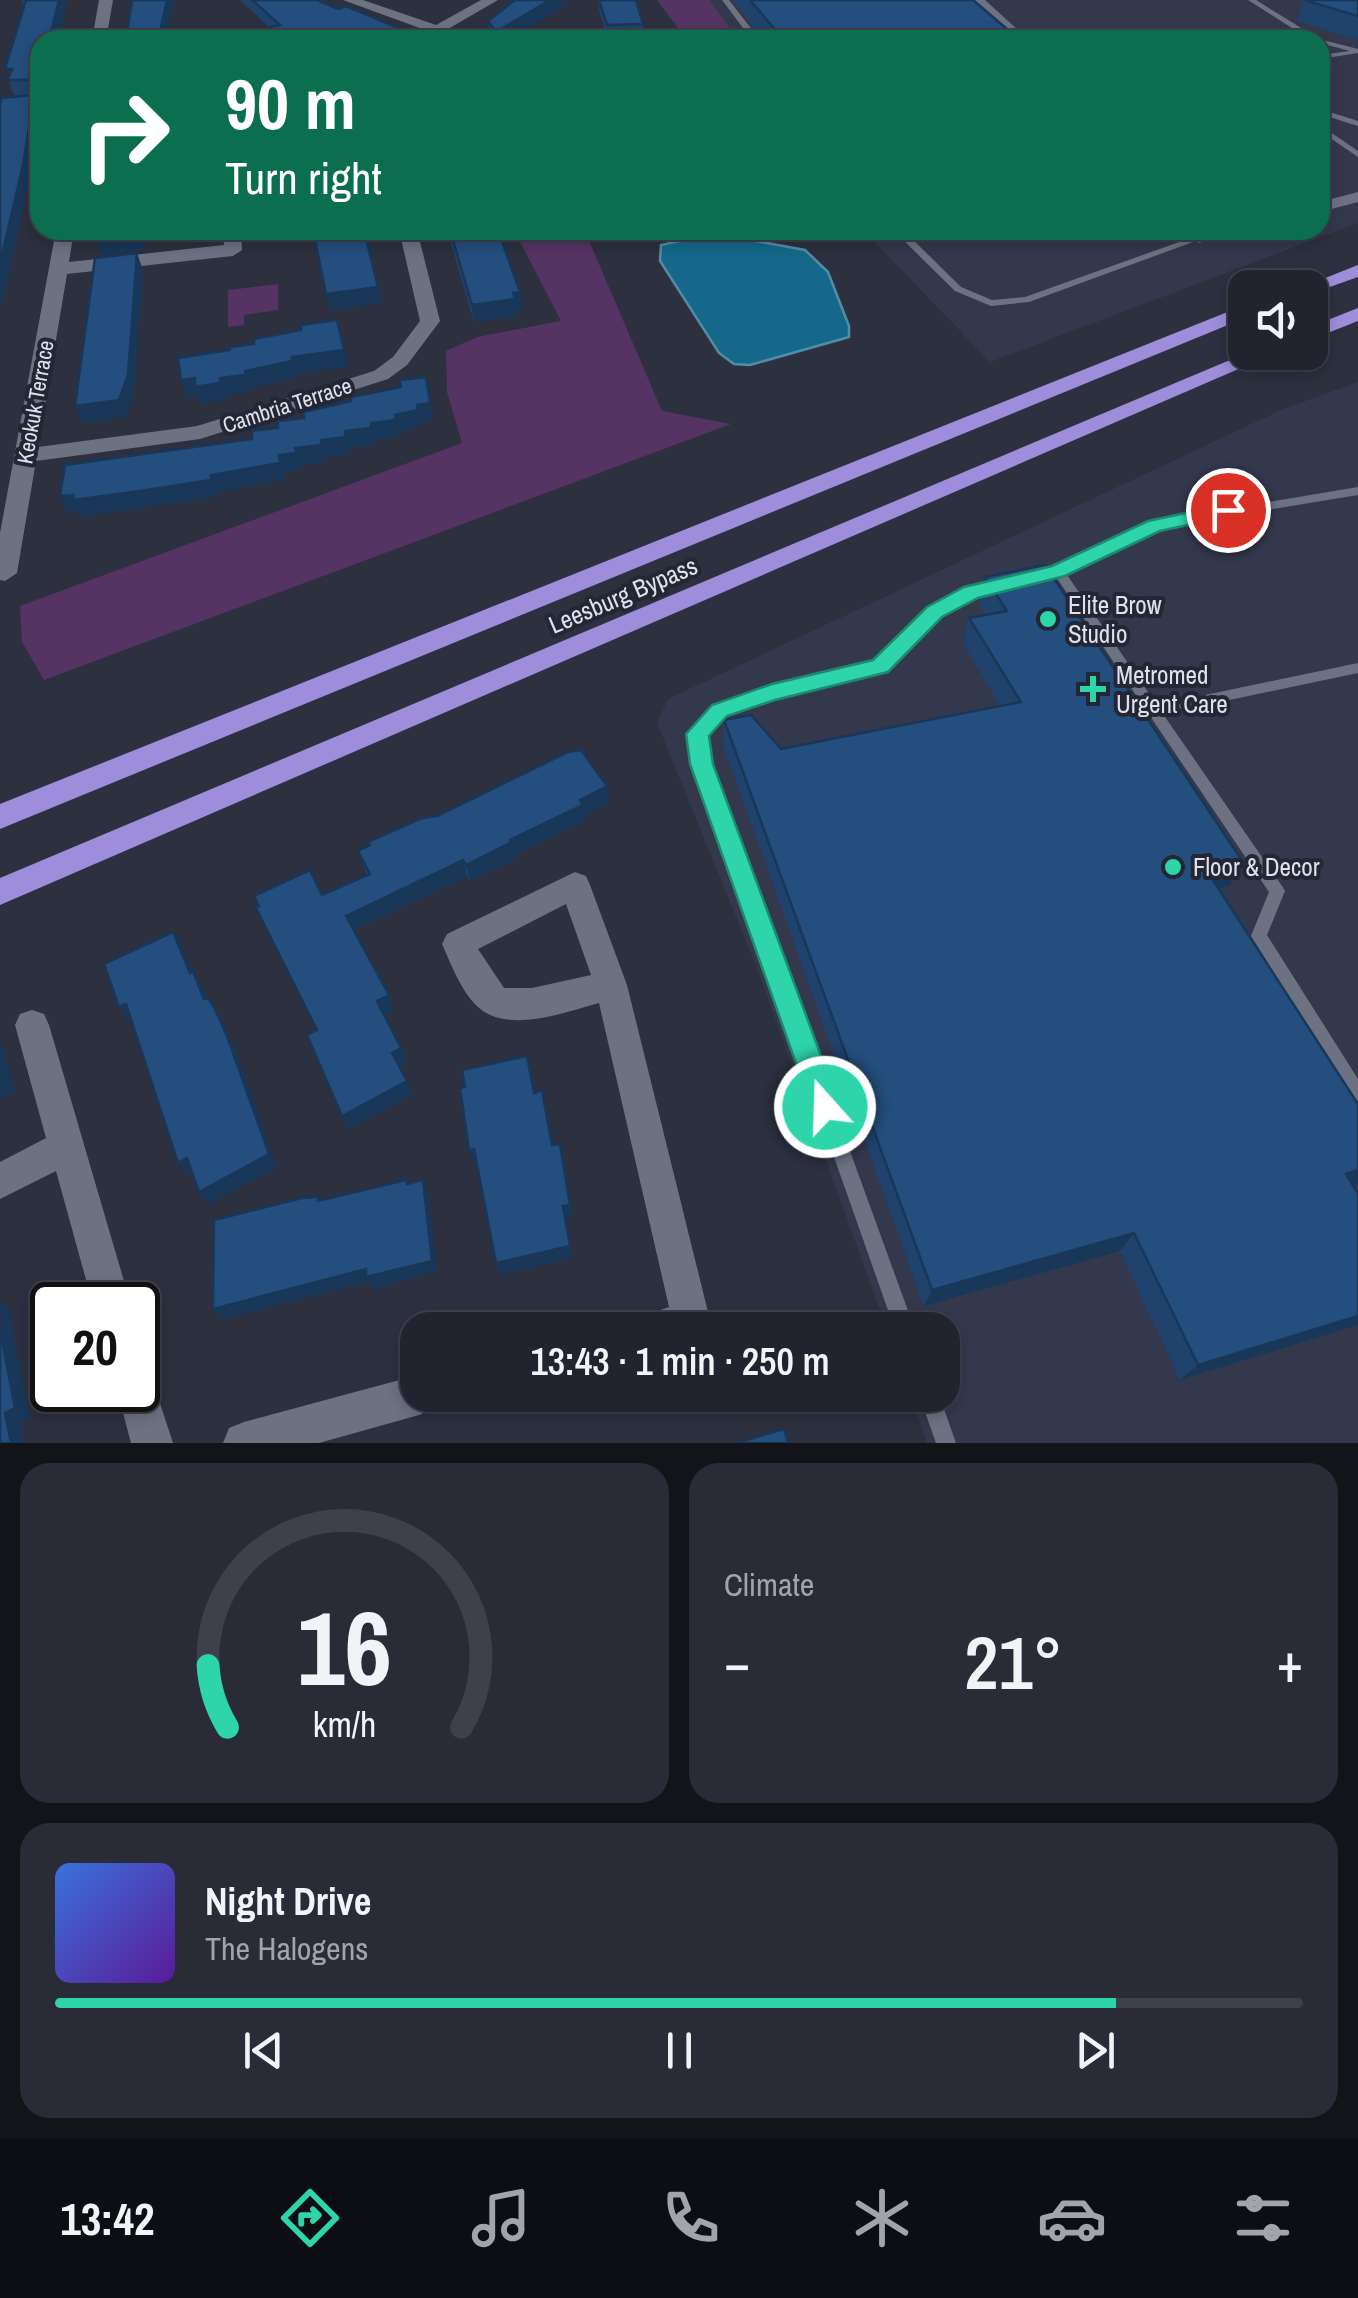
<!DOCTYPE html>
<meta charset="utf-8">
<style>
body{margin:0;font-family:"Archivo Narrow",sans-serif;background:#292c37;color:#f1f3f6;height:100vh;display:flex;flex-direction:column;font-size:38px;white-space:nowrap}
*{box-sizing:border-box;margin:0}
p{font-size:32px;color:#a2a4aa}
.icon{flex:none;width:55px;height:55px;fill:none;stroke:currentColor;stroke-width:2;stroke-linecap:round;stroke-linejoin:round}
.map{position:relative;height:1443px;overflow:hidden}
.drawer{display:flex;flex-direction:column;gap:20px;padding:20px;background:#12141a;flex:1}
.drawer>*{flex:none}
.top-card{position:absolute;left:30px;top:30px;width:1300px;height:210px;border-radius:30px;box-shadow:0 5px 15px #0003,0 0 0 2px #3e414b;background:#0b6e4f;color:#fff;overflow:hidden}
.buttons{position:absolute;left:1228px;top:270px;display:grid;gap:20px}
.buttons a{display:grid;place-items:center;width:100px;height:100px;border-radius:20px;background:#21242f;box-shadow:0 5px 15px #0003,0 0 0 2px #3e414b;font-size:50px}
.speed{position:absolute;left:30px;top:1282px;display:flex;gap:20px;font-size:50px;font-weight:700;text-align:center}
.speed>*{display:grid;place-content:center;width:130px;height:130px;border-radius:50%;background:#21242f;box-shadow:0 5px 15px #0003,0 0 0 2px #3e414b;line-height:1}
.speed .limit{border:5px solid #111;border-radius:15px;background:#fff;color:#111}
.pin{position:absolute;display:grid;place-items:center;width:85px;height:85px;color:#fff;margin:-42px;border:5px solid #fff;border-radius:50%;box-shadow:0 2px 10px #0007}
.me{position:absolute;width:110px;margin:-55px;rotate:340deg;stroke-linejoin:round;filter:drop-shadow(0 0 8px #0008)}
.turn{display:flex;align-items:center;gap:35px;height:210px;padding:0 30px;font-size:45px}
.turn .icon{width:130px;height:130px;stroke-width:2.5}
.turn b{display:block;font-size:70px;line-height:85px}
.big{font-size:75px;font-weight:600;line-height:1.1}
.drawer .widget{flex:1;display:flex;flex-direction:column;justify-content:center;gap:15px;min-width:0;padding:0 35px;border-radius:30px;background:#292c37}
.drawer .dial{align-items:center;gap:0}
.dial svg{height:260px;overflow:visible;fill:none;stroke:#3e414b;stroke-width:7;stroke-linecap:round;text-anchor:middle}
.dial text{fill:#f1f3f6;stroke:none}
.song{display:flex;align-items:center;gap:30px}
.cover{width:120px;height:120px;border-radius:15px;background:linear-gradient(135deg,hsl(220 70% 55%),hsl(270 70% 35%))}
.played{height:10px;border-radius:5px;background:linear-gradient(90deg,#2ed4aa 85%,#3e414b 85%)}
.keys{display:flex;justify-content:space-around;direction:ltr}
.heat{display:flex;justify-content:space-between;align-items:center;font-size:55px;direction:ltr}
.drawer .tiles{flex:1;display:grid;gap:20px;grid-template-columns:1fr 1fr}
.widget:last-child{grid-column:span 2}
.trip{position:absolute;left:400px;top:1312px;width:560px;height:100px;border-radius:30px;background:#21242f;box-shadow:0 5px 15px #0003,0 0 0 2px #3e414b;font-weight:600;line-height:100px;text-align:center}
.tab-bar{display:flex;height:160px;justify-content:space-around;align-items:center;background:#0d0e13;color:#a2a4aa}
.tab-bar .icon{width:70px;height:70px}
.tab-bar .selected{color:#2ed4aa}
.tab-bar b{font-size:45px;color:#f1f3f6}
.map>svg:first-child{display:block}
.built{fill:#34384d}
.green{fill:#553464}
.water{fill:#15688a;stroke:#528da7;stroke-width:2.5}
.lines{fill:none;stroke-linecap:round;stroke-linejoin:round}
.service{fill:#6d7283;fill-rule:evenodd}
.minor{fill:#6d7283;fill-rule:evenodd}
.trunk{fill:#9e8ddb;fill-rule:evenodd}
.wall{fill:#1f436c}
.shaded-wall{fill:#193758}
.building{fill:#244e7d;stroke:#193758;stroke-width:2.5}
.route{fill:#2ed4aa;stroke:#1e8a6e;stroke-width:2.5}
.poi-dot{fill:#2ed4aa;stroke:#232634;stroke-width:4}
.labels{text-anchor:middle;dominant-baseline:central;stroke-width:8;stroke-linejoin:round;paint-order:stroke}
.far-street-label{font-size:22px;fill:#dfe2ec;stroke:#232634}
.street-label{font-size:25px;fill:#dfe2ec;stroke:#232634}
.poi-label{font-size:25px;fill:#dfe2ec;stroke:#232634;text-anchor:start}
</style>
<div class="map">
<svg width="1358" height="1443" viewBox="0 0 1358 1443">
<rect width="100%" height="100%" fill="#2c303f"/>
<!-- built -->
<g class="built">
<path d="M 709,0 L 1358,0 L 1358,223 L 990,362 L 863,230 L 1320,230 L 1320,40 L 739,40 Z"/>
<path d="M 1358,382 L 1358,1443 L 927,1443 L 910,1395 L 942,1395 L 942,1330 L 887,1330 L 757,968 L 657,723 L 668,699 L 1283,409 Z"/>
</g>
<!-- green -->
<g class="green">
<path d="M 657,0 L 709,0 L 739,40 L 687,40 Z"/>
<path d="M 514,230 L 651,230 L 587,236 L 662,411 L 731,424 L 44,680 L 22,642 L 20,606 L 462,443 L 447,392 L 446,351 L 477,337 L 561,321 Z"/>
<path d="M 278,284 L 278,310 L 244,315 L 244,325 L 228,327 L 228,290 Z"/>
</g>
<!-- water -->
<path class="water" d="M 694,238 L 745,239 L 805,250 L 828,272 L 849,326 L 849,337 L 750,365 L 734,364 L 719,353 L 660,261 L 661,245 Z"/>
<g class="lines">
<!-- service -->
<g class="service">
<path d="M 722,0 L 729,0 L 760,40 L 752,40 Z"/>
<path d="M 1248,0 L 1256,0 L 1319,39 L 1358,49 L 1358,53 L 1320,59 L 1320,55 L 1350,51 L 1320,43 L 1320,40 L 1311,40 Z"/>
<path d="M 1320,109 L 1358,121 L 1358,126 L 1320,114 Z"/>
<path d="M 1320,125 L 1358,151 L 1358,157 L 1320,131 Z"/>
<path d="M 893,230 L 903,230 L 961,287 L 992,300 L 1025,297 L 1196,236 L 1204,238 L 1029,302 L 991,306 L 955,291 Z"/>
<path d="M 1358,487 L 1358,495 L 1157,528 L 1065,572 L 1157,705 L 1358,663 L 1358,673 L 1163,714 L 1282,886 L 1285,891 L 1267,935 L 1358,1079 L 1358,1102 L 1352,1100 L 1251,936 L 1269,892 L 1052,571 L 1054,568 L 1154,521 Z"/>
<path d="M 1000,581 L 1004,582 L 1006,585 L 1004,588 L 976,595 L 939,615 L 885,670 L 774,697 L 724,714 L 705,735 L 709,763 L 915,1330 L 895,1330 L 695,763 L 691,734 L 714,706 L 772,687 L 876,663 L 931,609 L 968,589 Z"/>
<path d="M 919,1395 L 939,1395 L 956,1443 L 936,1443 Z"/>
</g>
<!-- minor -->
<g class="minor">
<path d="M 99,0 L 113,0 L 106,40 L 92,40 Z"/>
<path d="M 343,0 L 363,0 L 436,25 L 481,0 L 498,0 L 429,40 L 415,38 L 425,30 Z"/>
<path d="M 970,0 L 985,0 L 1029,40 L 1013,40 Z"/>
<path d="M 1358,192 L 1358,202 L 1320,212 L 1320,202 Z"/>
<path d="M 56,230 L 74,230 L 69,262 L 224,245 L 223,230 L 241,230 L 242,250 L 233,256 L 67,274 L 38,447 L 197,426 L 374,371 L 393,357 L 420,321 L 399,230 L 417,230 L 440,321 L 407,365 L 388,379 L 200,439 L 36,461 L 17,573 L 5,581 L 0,580 L 0,533 Z"/>
<path d="M 1181,230 L 1239,230 L 1199,243 Z"/>
<path d="M 575,872 L 586,876 L 590,885 L 627,985 L 710,1320 L 706,1330 L 636,1330 L 642,1316 L 669,1307 L 599,1003 C 565,1012 507,1035 477,1006 C 461,991 451,964 442,944 L 447,934 ZM 566,904 L 591,975 L 532,988 L 504,988 L 478,949 Z"/>
<path d="M 32,1010 L 44,1014 L 49,1025 L 131,1305 L 93,1305 L 56,1171 L 0,1199 L 0,1162 L 46,1138 L 15,1025 L 20,1014 Z"/>
<path d="M 138,1370 L 151,1376 L 173,1443 L 131,1443 L 117,1390 L 138,1390 Z"/>
<path d="M 418,1375 L 418,1395 L 439,1395 L 433,1409 L 419,1415 L 319,1443 L 223,1443 L 229,1428 L 244,1422 Z"/>
</g>
<!-- trunk -->
<g class="trunk">
<path d="M 1358,265 L 1358,277 L 1310,294 L 1310,288 L 1300,288 Z"/>
<path d="M 1245,305 L 1245,318 L 0,829 L 0,804 Z"/>
<path d="M 1358,308 L 1358,321 L 1310,340 L 1310,327 Z"/>
<path d="M 1249,352 L 1278,352 L 0,905 L 0,878 Z"/>
</g>
</g>
<!-- wall -->
<g class="wall">
<path d="M 21,0 L 67,0 L 58,40 L 40,40 L 40,95 L 34,95 L 39,110 L 29,181 L 0,311 L 0,104 L 30,95 L 14,95 L 8,80 L 24,6 Z"/>
<path d="M 240,0 L 317,0 L 427,40 L 268,40 L 265,28 L 269,27 Z"/>
<path d="M 515,0 L 568,0 L 561,8 L 508,40 L 493,40 L 490,35 L 488,21 Z"/>
<path d="M 599,0 L 636,0 L 643,24 L 643,39 L 607,39 L 599,10 Z"/>
<path d="M 732,0 L 973,0 L 1020,40 L 765,40 Z"/>
<path d="M 1304,0 L 1358,0 L 1358,40 L 1297,21 Z"/>
<path d="M 447,230 L 498,230 L 520,292 L 522,309 L 517,310 L 517,316 L 474,322 Z"/>
<path d="M 985,577 L 1243,862 L 1229,886 L 1219,888 L 1352,1185 L 1358,1325 L 1180,1380 L 1120,1251 L 924,1306 L 723,745 L 724,720 L 781,749 L 1000,706 L 963,643 L 969,618 L 986,615 L 979,603 Z"/>
<path d="M 607,786 L 609,803 L 584,815 L 585,821 L 515,855 L 515,859 L 470,881 L 467,876 L 354,930 L 389,995 L 394,1010 L 384,1015 L 401,1048 L 406,1063 L 399,1067 L 412,1095 L 349,1129 L 316,1031 L 322,895 L 367,875 L 358,851 L 437,816 Z"/>
</g>
<!-- shaded-wall -->
<g class="shaded-wall">
<path d="M 59,0 L 67,0 L 58,40 L 49,40 Z"/>
<path d="M 167,0 L 174,0 L 165,40 L 158,40 Z"/>
<path d="M 550,0 L 568,0 L 561,8 L 508,40 L 497,40 L 496,32 Z"/>
<path d="M 34,95 L 39,110 L 29,181 L 0,311 L 0,263 Z"/>
<path d="M 138,230 L 144,230 L 144,250 L 102,255 L 96,238 Z"/>
<path d="M 930,230 L 961,230 L 929,234 Z"/>
<path d="M 137,253 L 143,270 L 134,392 L 126,417 L 83,423 L 75,406 Z"/>
<path d="M 378,287 L 382,303 L 330,311 L 326,294 Z"/>
<path d="M 520,292 L 522,309 L 517,310 L 517,316 L 474,322 L 472,305 Z"/>
<path d="M 337,320 L 348,367 L 296,374 L 297,378 L 250,388 L 250,392 L 226,395 L 226,400 L 200,404 L 198,395 L 187,397 L 181,380 L 245,371 L 292,357 Z"/>
<path d="M 426,377 L 433,420 L 420,422 L 417,405 Z"/>
<path d="M 417,410 L 421,427 L 399,432 L 395,415 Z"/>
<path d="M 396,420 L 399,437 L 375,440 L 375,445 L 350,448 L 350,454 L 325,457 L 325,462 L 300,465 L 300,470 L 284,472 L 285,480 L 217,492 L 217,497 L 81,517 L 79,512 L 68,514 L 60,496 L 211,475 L 279,455 L 295,448 L 371,423 Z"/>
<path d="M 607,786 L 609,803 L 584,815 L 585,821 L 515,855 L 515,859 L 470,881 L 466,865 L 580,800 Z"/>
<path d="M 463,860 L 467,876 L 352,931 L 346,916 Z"/>
<path d="M 1243,862 L 1229,886 L 1194,894 L 1207,871 Z"/>
<path d="M 173,932 L 182,948 L 199,988 L 190,973 Z"/>
<path d="M 193,971 L 202,987 L 213,1014 L 204,999 Z"/>
<path d="M 389,995 L 394,1010 L 383,1016 L 377,1001 Z"/>
<path d="M 126,1004 L 137,1019 L 130,1022 L 119,1007 Z"/>
<path d="M 215,1009 L 236,1051 L 277,1168 L 209,1204 L 199,1192 Z"/>
<path d="M 0,1038 L 15,1092 L 0,1099 Z"/>
<path d="M 401,1048 L 406,1063 L 398,1067 L 392,1053 Z"/>
<path d="M 407,1081 L 412,1095 L 349,1129 L 342,1116 Z"/>
<path d="M 474,1149 L 478,1162 L 473,1164 L 469,1150 Z"/>
<path d="M 187,1158 L 197,1172 L 189,1176 L 178,1163 Z"/>
<path d="M 1358,1170 L 1358,1183 L 1326,1193 L 1346,1174 Z"/>
<path d="M 423,1180 L 428,1193 L 437,1272 L 373,1289 L 369,1282 L 224,1319 L 213,1309 L 366,1269 Z"/>
<path d="M 570,1205 L 572,1217 L 565,1219 L 563,1206 Z"/>
<path d="M 1134,1233 L 1120,1251 L 924,1306 L 932,1290 Z"/>
<path d="M 570,1246 L 572,1258 L 500,1275 L 496,1263 Z"/>
<path d="M 0,1302 L 9,1309 L 30,1417 L 21,1422 L 25,1443 L 11,1443 L 5,1413 Z"/>
<path d="M 1358,1316 L 1358,1325 L 1180,1380 L 1198,1365 Z"/>
</g>
<!-- building -->
<g class="building">
<path d="M 26,0 L 59,0 L 49,40 L 40,40 L 40,74 L 38,80 L 8,80 L 12,69 L 5,69 Z"/>
<path d="M 132,0 L 167,0 L 158,40 L 126,40 Z"/>
<path d="M 252,0 L 317,0 L 338,9 L 346,6 L 427,40 L 278,40 L 265,28 L 280,25 Z"/>
<path d="M 515,0 L 550,0 L 496,32 L 488,21 Z"/>
<path d="M 599,0 L 636,0 L 643,24 L 607,25 Z"/>
<path d="M 750,0 L 973,0 L 1020,40 L 784,40 Z"/>
<path d="M 1304,0 L 1358,0 L 1358,16 Z"/>
<path d="M 34,95 L 23,165 L 0,263 L 0,104 L 2,98 Z"/>
<path d="M 98,230 L 138,230 L 138,234 L 96,238 Z"/>
<path d="M 313,230 L 364,230 L 378,287 L 326,294 Z"/>
<path d="M 450,230 L 498,230 L 520,292 L 513,293 L 515,299 L 472,305 Z"/>
<path d="M 137,253 L 128,375 L 119,400 L 75,406 L 95,258 Z"/>
<path d="M 337,320 L 344,350 L 292,357 L 292,361 L 245,371 L 245,375 L 220,378 L 220,383 L 195,387 L 195,378 L 181,380 L 178,358 L 230,350 L 230,347 L 254,344 L 254,339 L 301,330 L 301,325 Z"/>
<path d="M 426,377 L 430,403 L 417,405 L 417,410 L 395,415 L 396,420 L 371,423 L 371,428 L 345,431 L 346,437 L 321,440 L 321,445 L 295,448 L 296,453 L 279,455 L 280,463 L 211,475 L 211,480 L 133,492 L 73,500 L 74,495 L 60,496 L 65,465 L 252,439 L 252,431 L 278,428 L 278,421 L 304,418 L 304,412 L 351,401 L 351,397 L 401,387 L 400,380 Z"/>
<path d="M 1045,565 L 1243,862 L 1207,871 L 1358,1104 L 1358,1170 L 1346,1174 L 1358,1194 L 1358,1316 L 1198,1365 L 1134,1233 L 932,1290 L 724,720 L 751,715 L 781,749 L 1021,702 L 969,618 L 1007,611 L 985,577 Z"/>
<path d="M 581,750 L 607,786 L 580,800 L 583,805 L 510,840 L 512,842 L 466,865 L 463,860 L 346,916 L 389,995 L 377,1001 L 401,1048 L 392,1053 L 407,1081 L 342,1116 L 307,1035 L 317,1030 L 256,908 L 259,906 L 254,896 L 310,870 L 322,895 L 370,874 L 358,851 L 370,845 L 368,842 L 422,818 L 437,816 L 568,752 Z"/>
<path d="M 173,932 L 190,973 L 193,971 L 204,999 L 208,998 L 215,1009 L 227,1036 L 269,1154 L 199,1192 L 187,1158 L 178,1163 L 126,1004 L 119,1007 L 104,964 Z"/>
<path d="M 527,1056 L 534,1093 L 542,1090 L 552,1145 L 560,1144 L 570,1205 L 563,1206 L 570,1246 L 496,1263 L 474,1149 L 469,1150 L 460,1088 L 465,1087 L 462,1070 Z"/>
<path d="M 406,1180 L 407,1184 L 423,1180 L 432,1261 L 366,1277 L 366,1269 L 213,1309 L 214,1220 L 302,1198 L 318,1197 L 318,1201 Z"/>
<path d="M 0,1329 L 15,1408 L 5,1413 L 11,1443 L 0,1443 Z"/>
<path d="M 784,1429 L 788,1443 L 736,1443 Z"/>
</g>
<!-- route -->
<path class="route" d="M 1228,504 L 1235,506 L 1235,515 L 1160,531 L 1065,576 L 978,598 L 942,617 L 888,672 L 775,700 L 727,716 L 709,736 L 713,764 L 840,1107 L 835,1117 L 825,1121 L 815,1117 L 690,764 L 686,734 L 712,705 L 772,684 L 873,660 L 927,607 L 964,587 L 1052,566 L 1148,521 Z"/>
<!-- markers -->
<g class="poi-dot">
<circle cx="1048" cy="619" r="10"/>
<path d="M1088 674h10v10h10v10h-10v10h-10v-10h-10v-10h10z"/>
<circle cx="1173" cy="867" r="10"/>
</g>
<g class="labels">
<!-- far-street labels -->
<g class="far-street-label">
<text transform="translate(35 402) rotate(-80)">Keokuk Terrace</text>
<text transform="translate(287 405) rotate(-18)">Cambria Terrace</text>
</g>
<!-- street labels -->
<g class="street-label">
<text transform="translate(623 595) rotate(-23)">Leesburg Bypass</text>
</g>
<!-- poi labels -->
<g class="poi-label">
<text x="1068" y="605">Elite Brow<tspan x="1068" dy="29">Studio</tspan></text>
<text x="1116" y="675">Metromed<tspan x="1116" dy="29">Urgent Care</tspan></text>
<text x="1193" y="867">Floor &amp; Decor</text>
</g>
</g>
</svg>
<div class="buttons">
<a><svg class="icon" aria-label="sound" viewBox="0 0 24 24"><path d="M4 9h4l5-4v14l-5-4H4zM17 9q2 3 0 6"/></svg></a>
</div>
<div class="speed"><div class="limit">20</div></div>
<div class="pin" style="left:1228px;top:510px;background:#d93025"><svg class="icon" aria-label="arrive" viewBox="0 0 24 24"><path d="M6 21V4h12l-3 4 3 4H6"/></svg></div>
<svg class="me" style="left:825px;top:1107px" viewBox="-20 -20 40 40"><circle r="17" fill="#2ed4aa" stroke="#fff" stroke-width="3"/><path d="M0-11L8 9 0 5-8 9z" fill="#fff"/></svg>
<div class="trip">13:43 · 1 min · 250 m</div>
<div class="top-card">
<div class="turn"><svg class="icon" aria-label="right" viewBox="0 0 24 24"><path d="M7 20v-9h11M14 6l5 5-5 5"/></svg><div><b>90 m</b>Turn right</div></div>
</div>
</div>
<section class="drawer">
<div class="tiles">
<div class="widget dial"><svg viewBox="0 0 100 80">
<path d="M14 69A42 42 0 1 1 86 69"/>
<path d="M14 69A42 42 0 0 1 8 50" stroke="#2ed4aa"/>
<text x="50" y="56" font-size="32" font-weight="700">16</text>
<text x="50" y="72" font-size="11">km/h</text>
</svg></div>
<div class="widget"><p>Climate</p>
<div class="heat"><a>−</a><b class="big">21°</b><a>+</a></div>
</div>
<div class="widget">
<div class="song"><i class="cover"></i><div><b>Night Drive</b><p>The Halogens</p></div></div>
<div class="played"></div>
<div class="keys"><svg class="icon" aria-label="previous" viewBox="0 0 24 24"><path d="M18 5L8 12l10 7zM5 5v14"/></svg><svg class="icon" aria-label="pause" viewBox="0 0 24 24"><path d="M8 5v14M16 5v14"/></svg><svg class="icon" aria-label="next" viewBox="0 0 24 24"><path d="M6 5l10 7-10 7zM19 5v14"/></svg></div>
</div>
</div>
</section>
<nav class="tab-bar">
<b>13:42</b>
<svg class="icon selected" aria-label="directions" viewBox="0 0 24 24"><path d="M12 3l9 9-9 9-9-9zM9 14v-3h6M13 9l2 2-2 2"/></svg>
<svg class="icon" aria-label="music" viewBox="0 0 24 24"><path d="M9 18V5l10-2v13"/><circle cx="6" cy="18" r="3"/><circle cx="16" cy="16" r="3"/></svg>
<svg class="icon" aria-label="phone" viewBox="0 0 24 24"><path d="M5 4h4l2 5-3 2q2 4 5 5l2-3 5 2v4C11 20 4 13 5 4z"/></svg>
<svg class="icon" aria-label="climate" viewBox="0 0 24 24"><path d="M12 3v18M4 7l16 10M4 17L20 7"/></svg>
<svg class="icon" aria-label="car" viewBox="0 0 24 24"><path d="M5 17H2v-5l4-1 3-4h7l3 4 3 1v5h-3M9 17h6M6 11h13"/><circle cx="7" cy="17" r="2"/><circle cx="17" cy="17" r="2"/></svg>
<svg class="icon" aria-label="filters" viewBox="0 0 24 24"><path d="M4 7h16M4 17h16"/><circle cx="9" cy="7" r="2"/><circle cx="15" cy="17" r="2"/></svg>
</nav>
